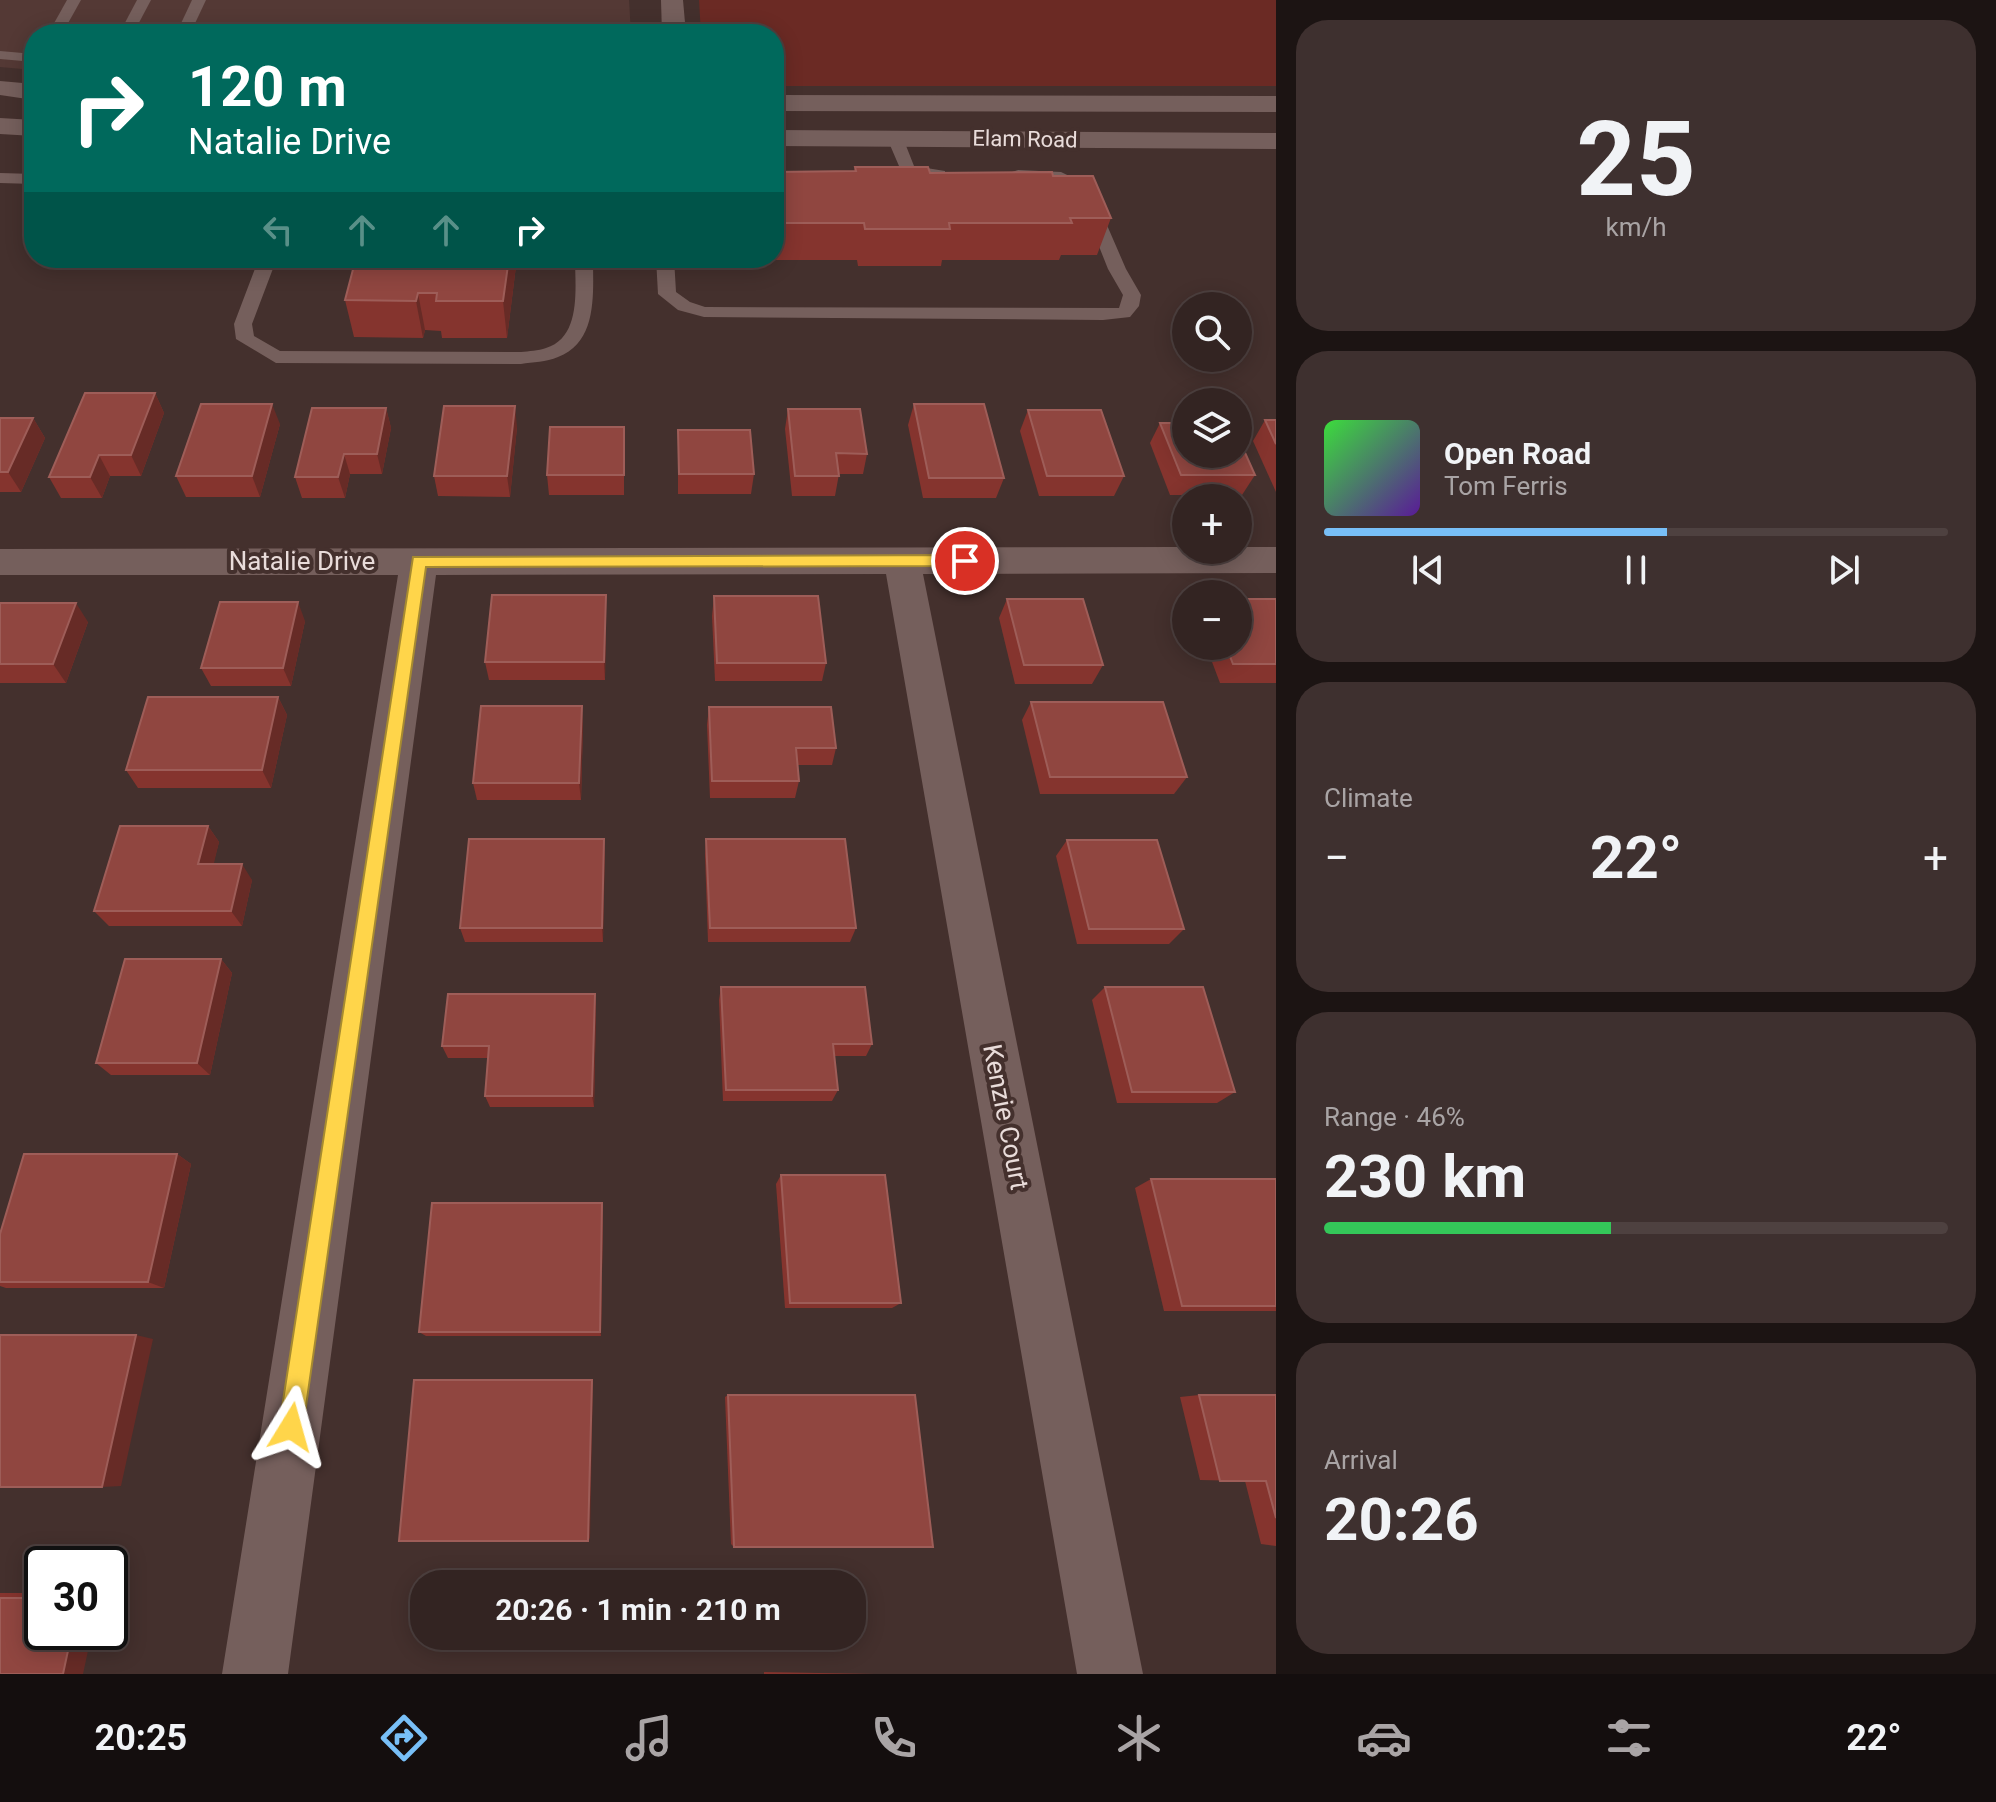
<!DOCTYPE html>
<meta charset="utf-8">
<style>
body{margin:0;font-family:Roboto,sans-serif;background:#3e302f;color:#f1f3f6;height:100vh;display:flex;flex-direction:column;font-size:30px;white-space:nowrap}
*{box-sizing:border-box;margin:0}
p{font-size:26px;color:#a9a4a5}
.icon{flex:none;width:44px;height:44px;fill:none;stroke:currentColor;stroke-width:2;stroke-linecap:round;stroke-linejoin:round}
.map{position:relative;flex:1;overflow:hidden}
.sheet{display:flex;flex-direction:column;gap:20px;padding:20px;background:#1c1413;width:720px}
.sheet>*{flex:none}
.guide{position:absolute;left:24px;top:24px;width:760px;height:244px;border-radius:32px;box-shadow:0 4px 20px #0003,0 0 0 2px #4e4140;background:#00695c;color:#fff;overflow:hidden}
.tools{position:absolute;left:1172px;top:292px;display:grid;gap:16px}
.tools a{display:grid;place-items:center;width:80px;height:80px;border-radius:50%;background:#332422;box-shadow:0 4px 20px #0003,0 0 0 2px #4e4140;font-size:40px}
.speed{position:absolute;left:24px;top:1546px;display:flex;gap:16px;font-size:40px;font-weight:700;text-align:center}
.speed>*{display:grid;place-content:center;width:104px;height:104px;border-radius:50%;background:#332422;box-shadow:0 4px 20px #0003,0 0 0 2px #4e4140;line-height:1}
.speed .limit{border:4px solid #111;border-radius:12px;background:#fff;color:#111}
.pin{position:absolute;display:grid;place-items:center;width:68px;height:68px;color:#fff;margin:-34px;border:4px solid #fff;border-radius:50%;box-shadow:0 2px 8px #0007}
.me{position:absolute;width:88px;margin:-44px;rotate:8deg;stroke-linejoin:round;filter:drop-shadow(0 0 6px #0008)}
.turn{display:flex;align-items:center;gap:28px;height:168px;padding:0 32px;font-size:36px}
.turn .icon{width:104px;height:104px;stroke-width:2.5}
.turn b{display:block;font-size:56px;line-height:68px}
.lanes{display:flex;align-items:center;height:76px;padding:0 32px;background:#0003;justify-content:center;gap:40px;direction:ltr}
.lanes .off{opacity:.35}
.big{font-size:60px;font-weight:700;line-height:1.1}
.sheet .widget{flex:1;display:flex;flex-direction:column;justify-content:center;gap:12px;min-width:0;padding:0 28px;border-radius:32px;background:#3e302f}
.sheet .dial{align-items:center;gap:0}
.dial b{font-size:104px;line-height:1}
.song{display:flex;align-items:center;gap:24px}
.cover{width:96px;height:96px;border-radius:12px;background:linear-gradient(135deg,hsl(120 70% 55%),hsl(270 70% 35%))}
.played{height:8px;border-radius:4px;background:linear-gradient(90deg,#78bff7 55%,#4e4140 55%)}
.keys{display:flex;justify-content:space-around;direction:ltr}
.heat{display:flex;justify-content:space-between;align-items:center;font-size:44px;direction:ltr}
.charge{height:12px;border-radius:6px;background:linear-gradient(90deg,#34c759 46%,#4e4140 0)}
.trip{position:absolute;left:410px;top:1570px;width:456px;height:80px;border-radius:32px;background:#332422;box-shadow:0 4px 20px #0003,0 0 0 2px #4e4140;font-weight:700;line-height:80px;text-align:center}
.tabs{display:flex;height:128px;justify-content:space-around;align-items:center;background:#140e0e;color:#a9a4a5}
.tabs .icon{width:56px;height:56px}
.tabs .selected{color:#78bff7}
.tabs b{font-size:36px;color:#f1f3f6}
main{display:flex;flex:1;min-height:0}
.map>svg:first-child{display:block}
.built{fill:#543935}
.green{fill:#6b2a24}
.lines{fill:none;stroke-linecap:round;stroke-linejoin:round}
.service{fill:#755f5c;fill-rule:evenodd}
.minor{fill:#755f5c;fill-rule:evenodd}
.secondary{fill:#755f5c;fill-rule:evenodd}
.wall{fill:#85342e}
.shaded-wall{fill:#672b26}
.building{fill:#904640;stroke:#9e5d58;stroke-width:2}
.route{fill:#ffd54a;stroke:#a68a30;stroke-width:2}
.labels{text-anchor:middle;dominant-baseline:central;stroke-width:8;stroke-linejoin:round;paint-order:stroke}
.far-street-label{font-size:22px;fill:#e9dcda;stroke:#44302d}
.street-label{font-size:26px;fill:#e9dcda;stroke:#44302d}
</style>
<main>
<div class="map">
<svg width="1276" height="1674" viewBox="0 0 1276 1674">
<rect width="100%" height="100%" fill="#44302d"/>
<!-- built -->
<path class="built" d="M 0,0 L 629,0 L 631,34 L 34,34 L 34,70 L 0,67 Z"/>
<!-- green -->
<path class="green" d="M 699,0 L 1276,0 L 1276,86 L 774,86 L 774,34 L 701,34 Z"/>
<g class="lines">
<!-- service -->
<g class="service">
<path d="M 67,0 L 81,0 L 62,34 L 48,34 Z"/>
<path d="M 137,0 L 151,0 L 133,34 L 119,34 Z"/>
<path d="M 192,0 L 206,0 L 190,34 L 176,34 Z"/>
<path d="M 0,51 L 34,54 L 34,62 L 0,59 Z"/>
<path d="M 895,133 L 903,138 L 914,166 L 945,171 L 945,177 L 902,173 L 887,138 Z"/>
<path d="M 1018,170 L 1061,172 L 1090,186 L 1126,269 L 1141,295 L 1139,306 L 1130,317 L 1103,320 L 704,317 L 678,310 L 658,294 L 656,258 L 674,258 L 676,292 L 690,302 L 705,307 L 1119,308 L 1123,295 L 1108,269 L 1077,191 L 1059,181 L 1012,178 L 1012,172 Z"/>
<path d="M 0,173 L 34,174 L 34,184 L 0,183 Z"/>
<path d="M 259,258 L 277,258 L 252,324 L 254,336 L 280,351 L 521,352 C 529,351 538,351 546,348 C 582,337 575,287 575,258 L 593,258 C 593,293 598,342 558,357 C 546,362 533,362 521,364 L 276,363 L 236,339 L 234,324 Z"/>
</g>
<!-- minor -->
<g class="minor">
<path d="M 661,0 L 683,0 L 686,34 L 662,34 Z"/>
<path d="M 1186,547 L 1186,550 L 1238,550 L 1238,547 L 1276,547 L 1276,573 L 923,574 L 1143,1674 L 1077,1674 L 886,574 L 436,575 L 288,1674 L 222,1674 L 398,575 L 0,575 L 0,549 Z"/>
</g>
<!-- secondary -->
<g class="secondary">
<path d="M 0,81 L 34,84 L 34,100 L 0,95 Z"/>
<path d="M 774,95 L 1276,96 L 1276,112 L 774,111 Z"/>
<path d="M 0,118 L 34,120 L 34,136 L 0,134 Z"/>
<path d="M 774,130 L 1276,133 L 1276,149 L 774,146 Z"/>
</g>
</g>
<!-- wall -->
<g class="wall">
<path d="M 855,167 L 930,173 L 1053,176 L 1111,218 L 1097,255 L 1061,255 L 1059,260 L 942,260 L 941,266 L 858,266 L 857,260 L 704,260 L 704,258 L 774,258 L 774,172 L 854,171 Z"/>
<path d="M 356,258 L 517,258 L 507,338 L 442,338 L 441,331 L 425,330 L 423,338 L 354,337 L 345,300 Z"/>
<path d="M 155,393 L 164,413 L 141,476 L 110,476 L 102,498 L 61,498 L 49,477 Z"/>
<path d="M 914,404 L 1004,478 L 996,498 L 923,498 L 908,425 Z"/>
<path d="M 386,408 L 391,428 L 382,474 L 350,474 L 345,498 L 302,498 L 295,477 Z"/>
<path d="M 788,409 L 867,454 L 863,474 L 839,474 L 835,496 L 792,496 L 785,429 Z"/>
<path d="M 1028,410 L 1124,476 L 1114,496 L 1039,496 L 1020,431 Z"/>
<path d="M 0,418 L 33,418 L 45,438 L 21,492 L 0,492 Z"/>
<path d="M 1265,420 L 1276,420 L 1276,492 L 1253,441 Z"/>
<path d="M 1160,423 L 1255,475 L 1242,495 L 1170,495 L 1150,443 Z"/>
<path d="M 280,424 L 260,497 L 186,497 L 176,476 Z"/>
<path d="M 517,427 L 510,497 L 438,496 L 434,476 Z"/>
<path d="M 624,427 L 624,495 L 549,495 L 547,475 Z"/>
<path d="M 678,430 L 754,474 L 751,494 L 678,494 Z"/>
<path d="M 606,595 L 605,680 L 489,680 L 485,662 Z"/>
<path d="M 714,596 L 826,663 L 822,681 L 715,681 L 712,616 Z"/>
<path d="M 1007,599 L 1103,665 L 1092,684 L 1015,684 L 999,618 Z"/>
<path d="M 1276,599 L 1276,683 L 1220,683 L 1206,646 L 1238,646 Z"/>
<path d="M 0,603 L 88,622 L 66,683 L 0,683 Z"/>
<path d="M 305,621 L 291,686 L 211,686 L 201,668 Z"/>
<path d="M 278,697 L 287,715 L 271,788 L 138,788 L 126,770 Z"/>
<path d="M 1031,702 L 1187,777 L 1174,794 L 1040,794 L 1022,720 Z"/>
<path d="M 709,707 L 836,748 L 832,765 L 797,765 L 799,781 L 795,798 L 710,798 L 707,725 Z"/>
<path d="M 583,724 L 581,800 L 477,800 L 473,783 Z"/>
<path d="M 208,826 L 219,842 L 213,864 L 252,880 L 242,926 L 109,926 L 94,911 Z"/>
<path d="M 604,839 L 603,942 L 465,942 L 460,928 Z"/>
<path d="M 706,839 L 856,928 L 850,942 L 708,942 L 705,855 Z"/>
<path d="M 1067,840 L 1184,929 L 1169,944 L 1077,944 L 1056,856 Z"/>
<path d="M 221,959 L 232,973 L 210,1075 L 111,1075 L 96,1063 Z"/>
<path d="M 721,987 L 872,1044 L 866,1056 L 834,1056 L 838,1090 L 832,1101 L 723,1101 L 719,1000 Z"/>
<path d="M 1105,987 L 1235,1092 L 1217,1103 L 1117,1103 L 1092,1000 Z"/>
<path d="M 595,994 L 596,1007 L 594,1107 L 490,1107 L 485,1096 L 488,1058 L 448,1058 L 442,1046 Z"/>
<path d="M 177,1154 L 191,1164 L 164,1288 L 6,1288 L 0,1286 L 0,1234 Z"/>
<path d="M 781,1175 L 901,1303 L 892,1308 L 785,1308 L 776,1184 Z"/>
<path d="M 1151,1179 L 1276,1179 L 1276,1311 L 1164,1311 L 1135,1188 Z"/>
<path d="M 602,1203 L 603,1211 L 601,1336 L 426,1336 L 419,1332 Z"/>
<path d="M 728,1395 L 734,1547 L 731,1544 L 725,1397 Z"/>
<path d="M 1199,1395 L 1276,1395 L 1276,1546 L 1261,1544 L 1245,1481 L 1200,1480 L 1180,1397 Z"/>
<path d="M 0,1593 L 42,1593 L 42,1632 L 0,1674 Z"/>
<path d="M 764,1672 L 875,1674 L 764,1674 Z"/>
</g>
<!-- shaded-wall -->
<g class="shaded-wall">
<path d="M 509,258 L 517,258 L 507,338 L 503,301 Z"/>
<path d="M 418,293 L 425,330 L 423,338 L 416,301 Z"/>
<path d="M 155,393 L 164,413 L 141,476 L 131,455 Z"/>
<path d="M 272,404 L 280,424 L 260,497 L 252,476 Z"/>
<path d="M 515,406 L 517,427 L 510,497 L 507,476 Z"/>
<path d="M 386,408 L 391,428 L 382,474 L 377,454 Z"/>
<path d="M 33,418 L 45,438 L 21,492 L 8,472 Z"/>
<path d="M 344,454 L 350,474 L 345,498 L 338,477 Z"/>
<path d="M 99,455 L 110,476 L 102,498 L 90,477 Z"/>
<path d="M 606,595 L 606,615 L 605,680 L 604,662 Z"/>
<path d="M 298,602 L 305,621 L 291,686 L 283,668 Z"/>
<path d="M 76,603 L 88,622 L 66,683 L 53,664 Z"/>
<path d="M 278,697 L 287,715 L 271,788 L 262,770 Z"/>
<path d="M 582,706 L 583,724 L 581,800 L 579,783 Z"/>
<path d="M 208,826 L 219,842 L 210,880 L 198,864 Z"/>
<path d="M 604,839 L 605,855 L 603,942 L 602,928 Z"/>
<path d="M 242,864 L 252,880 L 242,926 L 231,911 Z"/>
<path d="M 221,959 L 232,973 L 210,1075 L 197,1063 Z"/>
<path d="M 595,994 L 596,1007 L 594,1107 L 592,1096 Z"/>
<path d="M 177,1154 L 191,1164 L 164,1288 L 148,1282 Z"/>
<path d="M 602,1203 L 603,1211 L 601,1336 L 600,1332 Z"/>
<path d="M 136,1335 L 153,1339 L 121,1486 L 102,1487 Z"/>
<path d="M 592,1380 L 593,1382 L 590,1538 L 588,1541 Z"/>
<path d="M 72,1632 L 92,1632 L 83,1674 L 63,1674 Z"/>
</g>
<!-- building -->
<g class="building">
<path d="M 855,167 L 928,167 L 930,173 L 1052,172 L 1053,176 L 1093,176 L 1111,218 L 1070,218 L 1072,223 L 949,223 L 950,229 L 865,229 L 864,223 L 774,223 L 774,172 L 856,171 Z"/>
<path d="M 356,258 L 509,258 L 503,301 L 436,301 L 437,293 L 418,293 L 416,301 L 345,300 Z"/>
<path d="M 85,393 L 155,393 L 131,455 L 99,455 L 90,477 L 49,477 Z"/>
<path d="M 201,404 L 272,404 L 252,476 L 176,476 Z"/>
<path d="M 914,404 L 984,404 L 1004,478 L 929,478 Z"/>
<path d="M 444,406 L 515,406 L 507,476 L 434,476 Z"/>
<path d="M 312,408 L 386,408 L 377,454 L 344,454 L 338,477 L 295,477 Z"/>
<path d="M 788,409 L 860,409 L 867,454 L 836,453 L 839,476 L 795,476 Z"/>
<path d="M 1028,410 L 1101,410 L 1124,476 L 1047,476 Z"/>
<path d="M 0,418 L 33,418 L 8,472 L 0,472 Z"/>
<path d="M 1265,420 L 1276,420 L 1276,444 Z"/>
<path d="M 1160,423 L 1186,423 L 1186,454 L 1238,454 L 1238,437 L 1255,475 L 1181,475 Z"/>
<path d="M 550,427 L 624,427 L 624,475 L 547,475 Z"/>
<path d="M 678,430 L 750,430 L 754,474 L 679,474 Z"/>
<path d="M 492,595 L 606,595 L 604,662 L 485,662 Z"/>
<path d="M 714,596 L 818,596 L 826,663 L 717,663 Z"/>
<path d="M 1007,599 L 1083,599 L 1103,665 L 1024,665 Z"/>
<path d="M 1238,599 L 1276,599 L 1276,664 L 1233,664 L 1226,646 L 1238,646 Z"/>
<path d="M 220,602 L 298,602 L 283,668 L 201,668 Z"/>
<path d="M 0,603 L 76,603 L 53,664 L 0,664 Z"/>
<path d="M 148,697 L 278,697 L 262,770 L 126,770 Z"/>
<path d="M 1031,702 L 1163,702 L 1187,777 L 1050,777 Z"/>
<path d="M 481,706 L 582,706 L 579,783 L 473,783 Z"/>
<path d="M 709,707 L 831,707 L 836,748 L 796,748 L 799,781 L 712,781 Z"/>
<path d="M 120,826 L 208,826 L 198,864 L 242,864 L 231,911 L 94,911 Z"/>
<path d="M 469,839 L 604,839 L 602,928 L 460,928 Z"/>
<path d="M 706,839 L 845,839 L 856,928 L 710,928 Z"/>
<path d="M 1067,840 L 1157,840 L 1184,929 L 1089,929 Z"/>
<path d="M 125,959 L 221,959 L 197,1063 L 96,1063 Z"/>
<path d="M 721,987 L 865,987 L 872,1044 L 833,1044 L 838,1090 L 726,1090 Z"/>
<path d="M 1105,987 L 1203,987 L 1235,1092 L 1132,1092 Z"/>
<path d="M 448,994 L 595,994 L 592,1096 L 485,1096 L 489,1046 L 442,1046 Z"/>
<path d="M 24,1154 L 177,1154 L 148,1282 L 0,1282 L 0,1234 Z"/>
<path d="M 781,1175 L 885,1175 L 901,1303 L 790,1303 Z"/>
<path d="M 1151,1179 L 1276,1179 L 1276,1306 L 1182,1306 Z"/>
<path d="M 432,1203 L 602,1203 L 600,1332 L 419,1332 Z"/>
<path d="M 0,1335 L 136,1335 L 102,1487 L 0,1487 Z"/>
<path d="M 414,1380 L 592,1380 L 588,1541 L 399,1541 Z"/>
<path d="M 728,1395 L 915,1395 L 933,1547 L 734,1547 Z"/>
<path d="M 1199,1395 L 1276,1395 L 1276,1518 L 1266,1481 L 1220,1481 Z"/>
<path d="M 0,1598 L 42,1598 L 42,1632 L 72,1632 L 63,1674 L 0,1674 Z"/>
</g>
<!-- route -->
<path class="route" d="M 965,555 L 972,561 L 965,566 L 426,567 L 303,1427 L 300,1435 L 291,1439 L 283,1435 L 279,1427 L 413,557 Z"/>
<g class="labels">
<!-- far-street labels -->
<g class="far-street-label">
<text transform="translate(1025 139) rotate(1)">Elam Road</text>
</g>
<!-- street labels -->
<g class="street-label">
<text x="302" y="561">Natalie Drive</text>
<text transform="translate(1006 1117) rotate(79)">Kenzie Court</text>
</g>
</g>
</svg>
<div class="tools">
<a><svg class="icon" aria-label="search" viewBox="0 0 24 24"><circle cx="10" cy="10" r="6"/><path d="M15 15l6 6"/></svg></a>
<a><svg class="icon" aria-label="layers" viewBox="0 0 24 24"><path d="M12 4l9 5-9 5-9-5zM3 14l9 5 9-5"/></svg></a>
<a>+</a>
<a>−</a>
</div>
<div class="speed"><div class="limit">30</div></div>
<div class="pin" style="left:965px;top:561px;background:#d93025"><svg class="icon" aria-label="arrive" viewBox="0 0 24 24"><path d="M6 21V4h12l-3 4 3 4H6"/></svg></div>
<svg class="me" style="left:291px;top:1427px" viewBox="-20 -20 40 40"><path d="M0-17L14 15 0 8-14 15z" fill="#ffd54a" stroke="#fff" stroke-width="4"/></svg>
<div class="trip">20:26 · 1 min · 210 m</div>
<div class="guide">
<div class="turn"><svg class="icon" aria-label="right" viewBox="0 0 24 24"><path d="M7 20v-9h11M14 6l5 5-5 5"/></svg><div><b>120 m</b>Natalie Drive</div></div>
<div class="lanes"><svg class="icon off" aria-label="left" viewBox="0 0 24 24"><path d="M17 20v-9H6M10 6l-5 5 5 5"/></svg><svg class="icon off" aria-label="ahead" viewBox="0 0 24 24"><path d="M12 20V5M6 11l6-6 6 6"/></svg><svg class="icon off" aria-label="ahead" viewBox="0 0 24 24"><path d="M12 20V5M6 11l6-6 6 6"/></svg><svg class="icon" aria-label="right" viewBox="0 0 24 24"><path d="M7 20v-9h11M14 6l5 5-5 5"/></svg></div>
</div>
</div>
<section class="sheet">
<div class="widget dial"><b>25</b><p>km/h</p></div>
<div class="widget">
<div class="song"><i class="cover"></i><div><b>Open Road</b><p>Tom Ferris</p></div></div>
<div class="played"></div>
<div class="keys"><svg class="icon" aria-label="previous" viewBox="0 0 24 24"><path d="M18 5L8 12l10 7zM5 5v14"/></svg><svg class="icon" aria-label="pause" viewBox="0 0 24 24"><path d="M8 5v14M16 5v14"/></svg><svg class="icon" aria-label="next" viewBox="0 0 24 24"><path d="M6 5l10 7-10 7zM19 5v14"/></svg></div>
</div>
<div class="widget"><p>Climate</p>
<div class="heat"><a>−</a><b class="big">22°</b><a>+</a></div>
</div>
<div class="widget"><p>Range · 46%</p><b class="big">230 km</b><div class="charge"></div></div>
<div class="widget"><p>Arrival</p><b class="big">20:26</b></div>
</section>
</main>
<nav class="tabs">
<b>20:25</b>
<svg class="icon selected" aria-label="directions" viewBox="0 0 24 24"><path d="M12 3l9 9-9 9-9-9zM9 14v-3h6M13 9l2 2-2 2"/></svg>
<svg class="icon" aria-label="music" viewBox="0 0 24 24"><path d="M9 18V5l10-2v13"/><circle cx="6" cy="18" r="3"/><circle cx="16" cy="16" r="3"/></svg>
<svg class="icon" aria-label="phone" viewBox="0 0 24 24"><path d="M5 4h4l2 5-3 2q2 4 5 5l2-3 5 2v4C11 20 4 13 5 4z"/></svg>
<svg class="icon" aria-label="climate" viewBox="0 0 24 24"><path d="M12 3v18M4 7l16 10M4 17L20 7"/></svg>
<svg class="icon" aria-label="car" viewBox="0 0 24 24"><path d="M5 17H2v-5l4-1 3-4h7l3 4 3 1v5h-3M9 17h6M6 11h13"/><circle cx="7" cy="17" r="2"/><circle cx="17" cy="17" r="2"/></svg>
<svg class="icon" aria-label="filters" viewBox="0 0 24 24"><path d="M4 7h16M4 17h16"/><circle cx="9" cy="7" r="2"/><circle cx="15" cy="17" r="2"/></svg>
<b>22°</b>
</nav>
